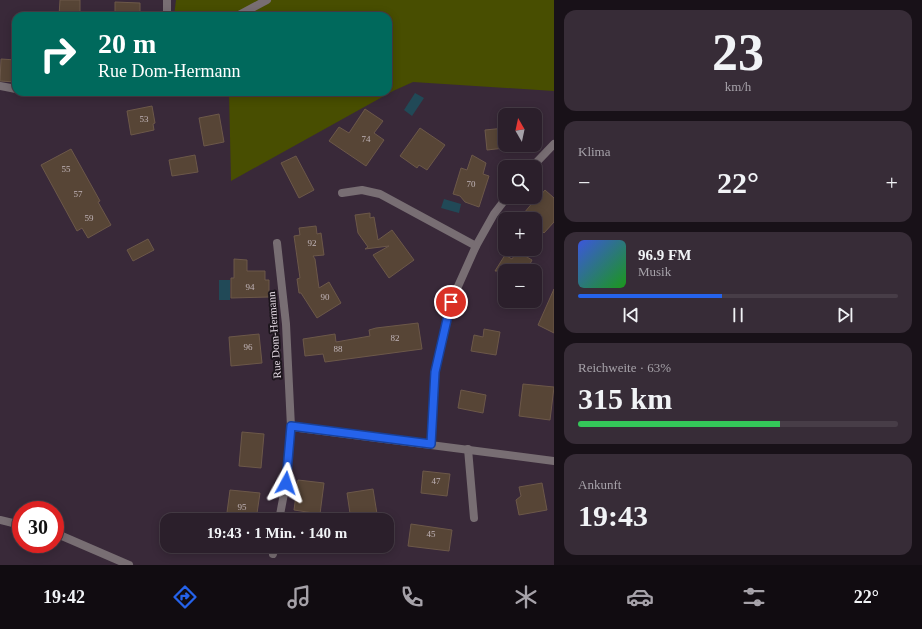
<!DOCTYPE html>
<html lang="de">
<meta charset="utf-8">
<style>
body{margin:0;font-family:Georgia,serif;background:#372c37;color:#f1f3f6;height:100vh;display:flex;flex-direction:column;font-size:15px;white-space:nowrap}
*{box-sizing:border-box;margin:0}
p{font-size:13px;color:#a6a2a9}
.icon{flex:none;width:22px;height:22px;fill:none;stroke:currentColor;stroke-width:2;stroke-linecap:round;stroke-linejoin:round}
.map{position:relative;flex:1;overflow:hidden}
.side{display:flex;flex-direction:column;gap:10px;padding:10px;background:#181118;width:368px}
.side>*{flex:none}
.top-card{position:absolute;left:12px;top:12px;width:380px;height:84px;border-radius:12px;box-shadow:0 2px 10px #0003,0 0 0 1px #473d47;background:#00695c;color:#fff;overflow:hidden}
.needle{width:26px;rotate:351deg}
.buttons{position:absolute;left:498px;top:108px;display:grid;gap:8px}
.buttons a{display:grid;place-items:center;width:44px;height:44px;border-radius:8px;background:#2b1f2b;box-shadow:0 2px 10px #0003,0 0 0 1px #473d47;font-size:20px}
.speed{position:absolute;left:12px;top:501px;display:flex;gap:8px;font-size:20px;font-weight:700;text-align:center}
.speed>*{display:grid;place-content:center;width:52px;height:52px;border-radius:50%;background:#2b1f2b;box-shadow:0 2px 10px #0003,0 0 0 1px #473d47;line-height:1}
.speed .limit{border:6px solid #d22;background:#fff;color:#111}
.pin{position:absolute;display:grid;place-items:center;width:34px;height:34px;color:#fff;margin:-17px;border:2px solid #fff;border-radius:50%;box-shadow:0 1px 4px #0007}
.me{position:absolute;width:44px;margin:-22px;rotate:5deg;stroke-linejoin:round;filter:drop-shadow(0 0 3px #0008)}
.turn{display:flex;align-items:center;gap:14px;height:84px;padding:0 20px;font-size:18px}
.turn .icon{width:52px;height:52px;stroke-width:2.5}
.turn b{display:block;font-size:28px;line-height:34px}
.big{font-size:30px;font-weight:600;line-height:1.1}
.side .widget{flex:1;display:flex;flex-direction:column;justify-content:center;gap:6px;min-width:0;padding:0 14px;border-radius:12px;background:#372c37}
.side .dial{align-items:center;gap:0}
.dial b{font-size:52px;line-height:1}
.song{display:flex;align-items:center;gap:12px}
.cover{width:48px;height:48px;border-radius:6px;background:linear-gradient(135deg,hsl(230 70% 55%),hsl(120 70% 35%))}
.played{height:4px;border-radius:2px;background:linear-gradient(90deg,#2563eb 45%,#473d47 45%)}
.keys{display:flex;justify-content:space-around;direction:ltr}
.heat{display:flex;justify-content:space-between;align-items:center;font-size:22px;direction:ltr}
.charge{height:6px;border-radius:3px;background:linear-gradient(90deg,#34c759 63%,#473d47 0)}
.trip{position:absolute;left:160px;top:513px;width:234px;height:40px;border-radius:12px;background:#2b1f2b;box-shadow:0 2px 10px #0003,0 0 0 1px #473d47;font-weight:600;line-height:40px;text-align:center}
.menu{display:flex;height:64px;justify-content:space-around;align-items:center;background:#110c11;color:#a6a2a9}
.menu .icon{width:28px;height:28px}
.menu .on{color:#2563eb}
.menu b{font-size:18px;color:#f1f3f6}
main{display:flex;flex:1;min-height:0}
.map>svg:first-child{display:block}
.green{fill:#484e01}
.water{fill:#214957}
.building{fill:#574536;stroke:#6c5849}
.lines{fill:none;stroke-linecap:round;stroke-linejoin:round}
.service{stroke:#786e73;stroke-width:8}
.minor{stroke:#786e73;stroke-width:8}
.route-casing{stroke:#184099;stroke-width:10}
.route{stroke:#2563eb;stroke-width:7}
.labels{text-anchor:middle;dominant-baseline:central;stroke-width:4;stroke-linejoin:round;paint-order:stroke}
.number-label{font-size:9px;fill:#c0b4b8}
.street-label{font-size:11px;fill:#e3d9e3;stroke:#1c151c}
</style>
<main>
<div class="map">
<svg width="554" height="565" viewBox="0 0 554 565">
<rect width="100%" height="100%" fill="#392939"/>
<!-- green -->
<path class="green" d="M 176,0 L 554,0 L 554,91 L 413,82 L 393,91 L 231,181 L 229,92 L 388,92 L 388,16 L 174,16 Z"/>
<!-- water -->
<g class="water">
<path d="M 415,93 L 424,98 L 412,116 L 404,110 Z"/>
<path d="M 444,199 L 461,204 L 459,213 L 441,208 Z"/>
<rect x="219" y="280" width="11" height="20"/>
</g>
<!-- building -->
<g class="building">
<path d="M 60,0 L 80,0 L 80,16 L 59,16 Z"/>
<path d="M 115,2 L 140,3 L 140,16 L 115,16 Z"/>
<path d="M 1,59 L 16,60 L 16,82 L 0,81 Z"/>
<path d="M 152,106 L 155,123 L 153,124 L 154,130 L 131,135 L 127,111 Z"/>
<path d="M 365,109 L 383,121 L 374,133 L 384,140 L 366,166 L 329,141 L 339,127 L 349,133 Z"/>
<path d="M 219,114 L 224,142 L 204,146 L 199,118 Z"/>
<path d="M 420,128 L 445,145 L 427,170 L 419,165 L 417,168 L 400,156 Z"/>
<path d="M 505,128 L 505,148 L 487,150 L 485,130 Z"/>
<path d="M 71,149 L 100,201 L 98,202 L 111,225 L 88,238 L 82,228 L 77,231 L 41,165 Z"/>
<path d="M 195,155 L 198,172 L 172,176 L 169,160 Z"/>
<path d="M 472,155 L 486,163 L 483,174 L 489,176 L 479,207 L 465,202 L 460,196 L 453,194 L 461,168 L 467,170 Z"/>
<path d="M 296,156 L 314,190 L 299,198 L 281,163 Z"/>
<path d="M 545,190 L 554,198 L 554,222 L 544,233 L 535,225 L 535,219 L 519,219 L 539,195 L 540,196 Z"/>
<path d="M 370,213 L 370,218 L 374,217 L 378,240 L 392,230 L 414,260 L 389,278 L 373,255 L 389,246 L 365,249 L 368,247 L 358,233 L 355,215 Z"/>
<path d="M 316,226 L 317,234 L 321,233 L 324,255 L 313,256 L 315,259 L 319,288 L 329,282 L 341,303 L 317,318 L 301,293 L 299,293 L 297,279 L 300,278 L 294,236 L 300,235 L 299,228 Z"/>
<path d="M 148,239 L 154,250 L 133,261 L 127,250 Z"/>
<path d="M 517,251 L 532,260 L 528,268 L 533,271 L 495,271 L 505,255 L 512,259 Z"/>
<path d="M 234,259 L 247,260 L 247,271 L 265,271 L 265,280 L 269,280 L 269,297 L 231,298 L 231,278 L 234,278 Z"/>
<path d="M 554,289 L 554,333 L 538,325 Z"/>
<path d="M 418,323 L 422,349 L 325,362 L 323,354 L 305,356 L 303,339 L 335,334 L 336,342 L 370,336 L 369,330 L 376,328 Z"/>
<path d="M 484,329 L 500,332 L 496,355 L 471,351 L 474,335 L 483,337 Z"/>
<path d="M 259,334 L 262,363 L 231,366 L 229,337 Z"/>
<path d="M 523,384 L 554,387 L 550,420 L 519,416 Z"/>
<path d="M 461,390 L 486,395 L 483,413 L 458,408 Z"/>
<path d="M 242,432 L 264,434 L 261,468 L 239,466 Z"/>
<path d="M 423,471 L 450,474 L 447,496 L 421,493 Z"/>
<path d="M 298,480 L 324,483 L 320,514 L 294,510 Z"/>
<path d="M 542,483 L 547,510 L 519,515 L 516,500 L 521,496 L 519,487 Z"/>
<path d="M 373,489 L 378,520 L 351,520 L 347,493 Z"/>
<path d="M 230,490 L 260,493 L 256,520 L 226,520 Z"/>
<path d="M 411,524 L 452,530 L 449,551 L 408,546 Z"/>
</g>
<g class="lines">
<!-- service -->
<g class="service">
<path d="M 167,0 L 167,16"/>
<path d="M 468,449 L 474,518"/>
</g>
<!-- minor -->
<g class="minor">
<path d="M 237,16 L 267,0"/>
<path d="M 0,86 L 16,89"/>
<path d="M 37,92 L 44,93 L 49,92"/>
<path d="M 532,167 L 554,144"/>
<path d="M 342,193 L 362,190 L 380,194 L 476,246"/>
<path d="M 277,243 L 286,324 L 291,427 L 286,483 L 279,520"/>
<path d="M 291,427 L 554,461"/>
<path d="M 431,444 L 435,372 L 451,302 L 476,246 L 494,214 L 507,197"/>
<path d="M 0,520 L 21,525"/>
<path d="M 55,533 L 129,565"/>
<path d="M 273,554 L 275,546"/>
</g>
</g>
<g class="lines">
<defs>
<path id="route" d="M 286,483 L 291,426 L 431,444 L 435,372 L 451,302"/>
</defs>
<!-- route casing -->
<use href="#route" class="route-casing"/>
<!-- route -->
<use href="#route" class="route"/>
</g>
<g class="labels">
<!-- number labels -->
<g class="number-label">
<text x="144" y="119">53</text>
<text x="366" y="139">74</text>
<text x="66" y="169">55</text>
<text x="471" y="184">70</text>
<text x="78" y="194">57</text>
<text x="89" y="218">59</text>
<text x="312" y="243">92</text>
<text x="250" y="287">94</text>
<text x="325" y="297">90</text>
<text x="395" y="338">82</text>
<text x="248" y="347">96</text>
<text x="338" y="349">88</text>
<text x="436" y="481">47</text>
<text x="242" y="507">95</text>
<text x="431" y="534">45</text>
</g>
<!-- street labels -->
<g class="street-label">
<text transform="translate(274 335) rotate(-94)">Rue Dom-Hermann</text>
</g>
</g>
</svg>
<div class="buttons">
<a><svg class="needle" viewBox="-14 -14 28 28"><path d="M0-13l5 13h-10z" fill="#e53935"/><path d="M0 13l5-13h-10z" fill="#a6a2a9"/></svg></a>
<a><svg class="icon" aria-label="search" viewBox="0 0 24 24"><circle cx="10" cy="10" r="6"/><path d="M15 15l6 6"/></svg></a>
<a>+</a>
<a>−</a>
</div>
<div class="speed"><div class="limit">30</div></div>
<div class="pin" style="left:451px;top:302px;background:#d93025"><svg class="icon" aria-label="arrive" viewBox="0 0 24 24"><path d="M6 21V4h12l-3 4 3 4H6"/></svg></div>
<svg class="me" style="left:286px;top:483px" viewBox="-20 -20 40 40"><path d="M0-17L14 15 0 8-14 15z" fill="#2563eb" stroke="#fff" stroke-width="4"/></svg>
<div class="trip">19:43 · 1 Min. · 140 m</div>
<div class="top-card">
<div class="turn"><svg class="icon" aria-label="right" viewBox="0 0 24 24"><path d="M7 20v-9h11M14 6l5 5-5 5"/></svg><div><b>20 m</b>Rue Dom-Hermann</div></div>
</div>
</div>
<section class="side">
<div class="widget dial"><b>23</b><p>km/h</p></div>
<div class="widget"><p>Klima</p>
<div class="heat"><a>−</a><b class="big">22°</b><a>+</a></div>
</div>
<div class="widget">
<div class="song"><i class="cover"></i><div><b>96.9 FM</b><p>Musik</p></div></div>
<div class="played"></div>
<div class="keys"><svg class="icon" aria-label="previous" viewBox="0 0 24 24"><path d="M18 5L8 12l10 7zM5 5v14"/></svg><svg class="icon" aria-label="pause" viewBox="0 0 24 24"><path d="M8 5v14M16 5v14"/></svg><svg class="icon" aria-label="next" viewBox="0 0 24 24"><path d="M6 5l10 7-10 7zM19 5v14"/></svg></div>
</div>
<div class="widget"><p>Reichweite · 63%</p><b class="big">315 km</b><div class="charge"></div></div>
<div class="widget"><p>Ankunft</p><b class="big">19:43</b></div>
</section>
</main>
<nav class="menu">
<b>19:42</b>
<svg class="icon on" aria-label="directions" viewBox="0 0 24 24"><path d="M12 3l9 9-9 9-9-9zM9 14v-3h6M13 9l2 2-2 2"/></svg>
<svg class="icon" aria-label="music" viewBox="0 0 24 24"><path d="M9 18V5l10-2v13"/><circle cx="6" cy="18" r="3"/><circle cx="16" cy="16" r="3"/></svg>
<svg class="icon" aria-label="phone" viewBox="0 0 24 24"><path d="M5 4h4l2 5-3 2q2 4 5 5l2-3 5 2v4C11 20 4 13 5 4z"/></svg>
<svg class="icon" aria-label="climate" viewBox="0 0 24 24"><path d="M12 3v18M4 7l16 10M4 17L20 7"/></svg>
<svg class="icon" aria-label="car" viewBox="0 0 24 24"><path d="M5 17H2v-5l4-1 3-4h7l3 4 3 1v5h-3M9 17h6M6 11h13"/><circle cx="7" cy="17" r="2"/><circle cx="17" cy="17" r="2"/></svg>
<svg class="icon" aria-label="filters" viewBox="0 0 24 24"><path d="M4 7h16M4 17h16"/><circle cx="9" cy="7" r="2"/><circle cx="15" cy="17" r="2"/></svg>
<b>22°</b>
</nav>
